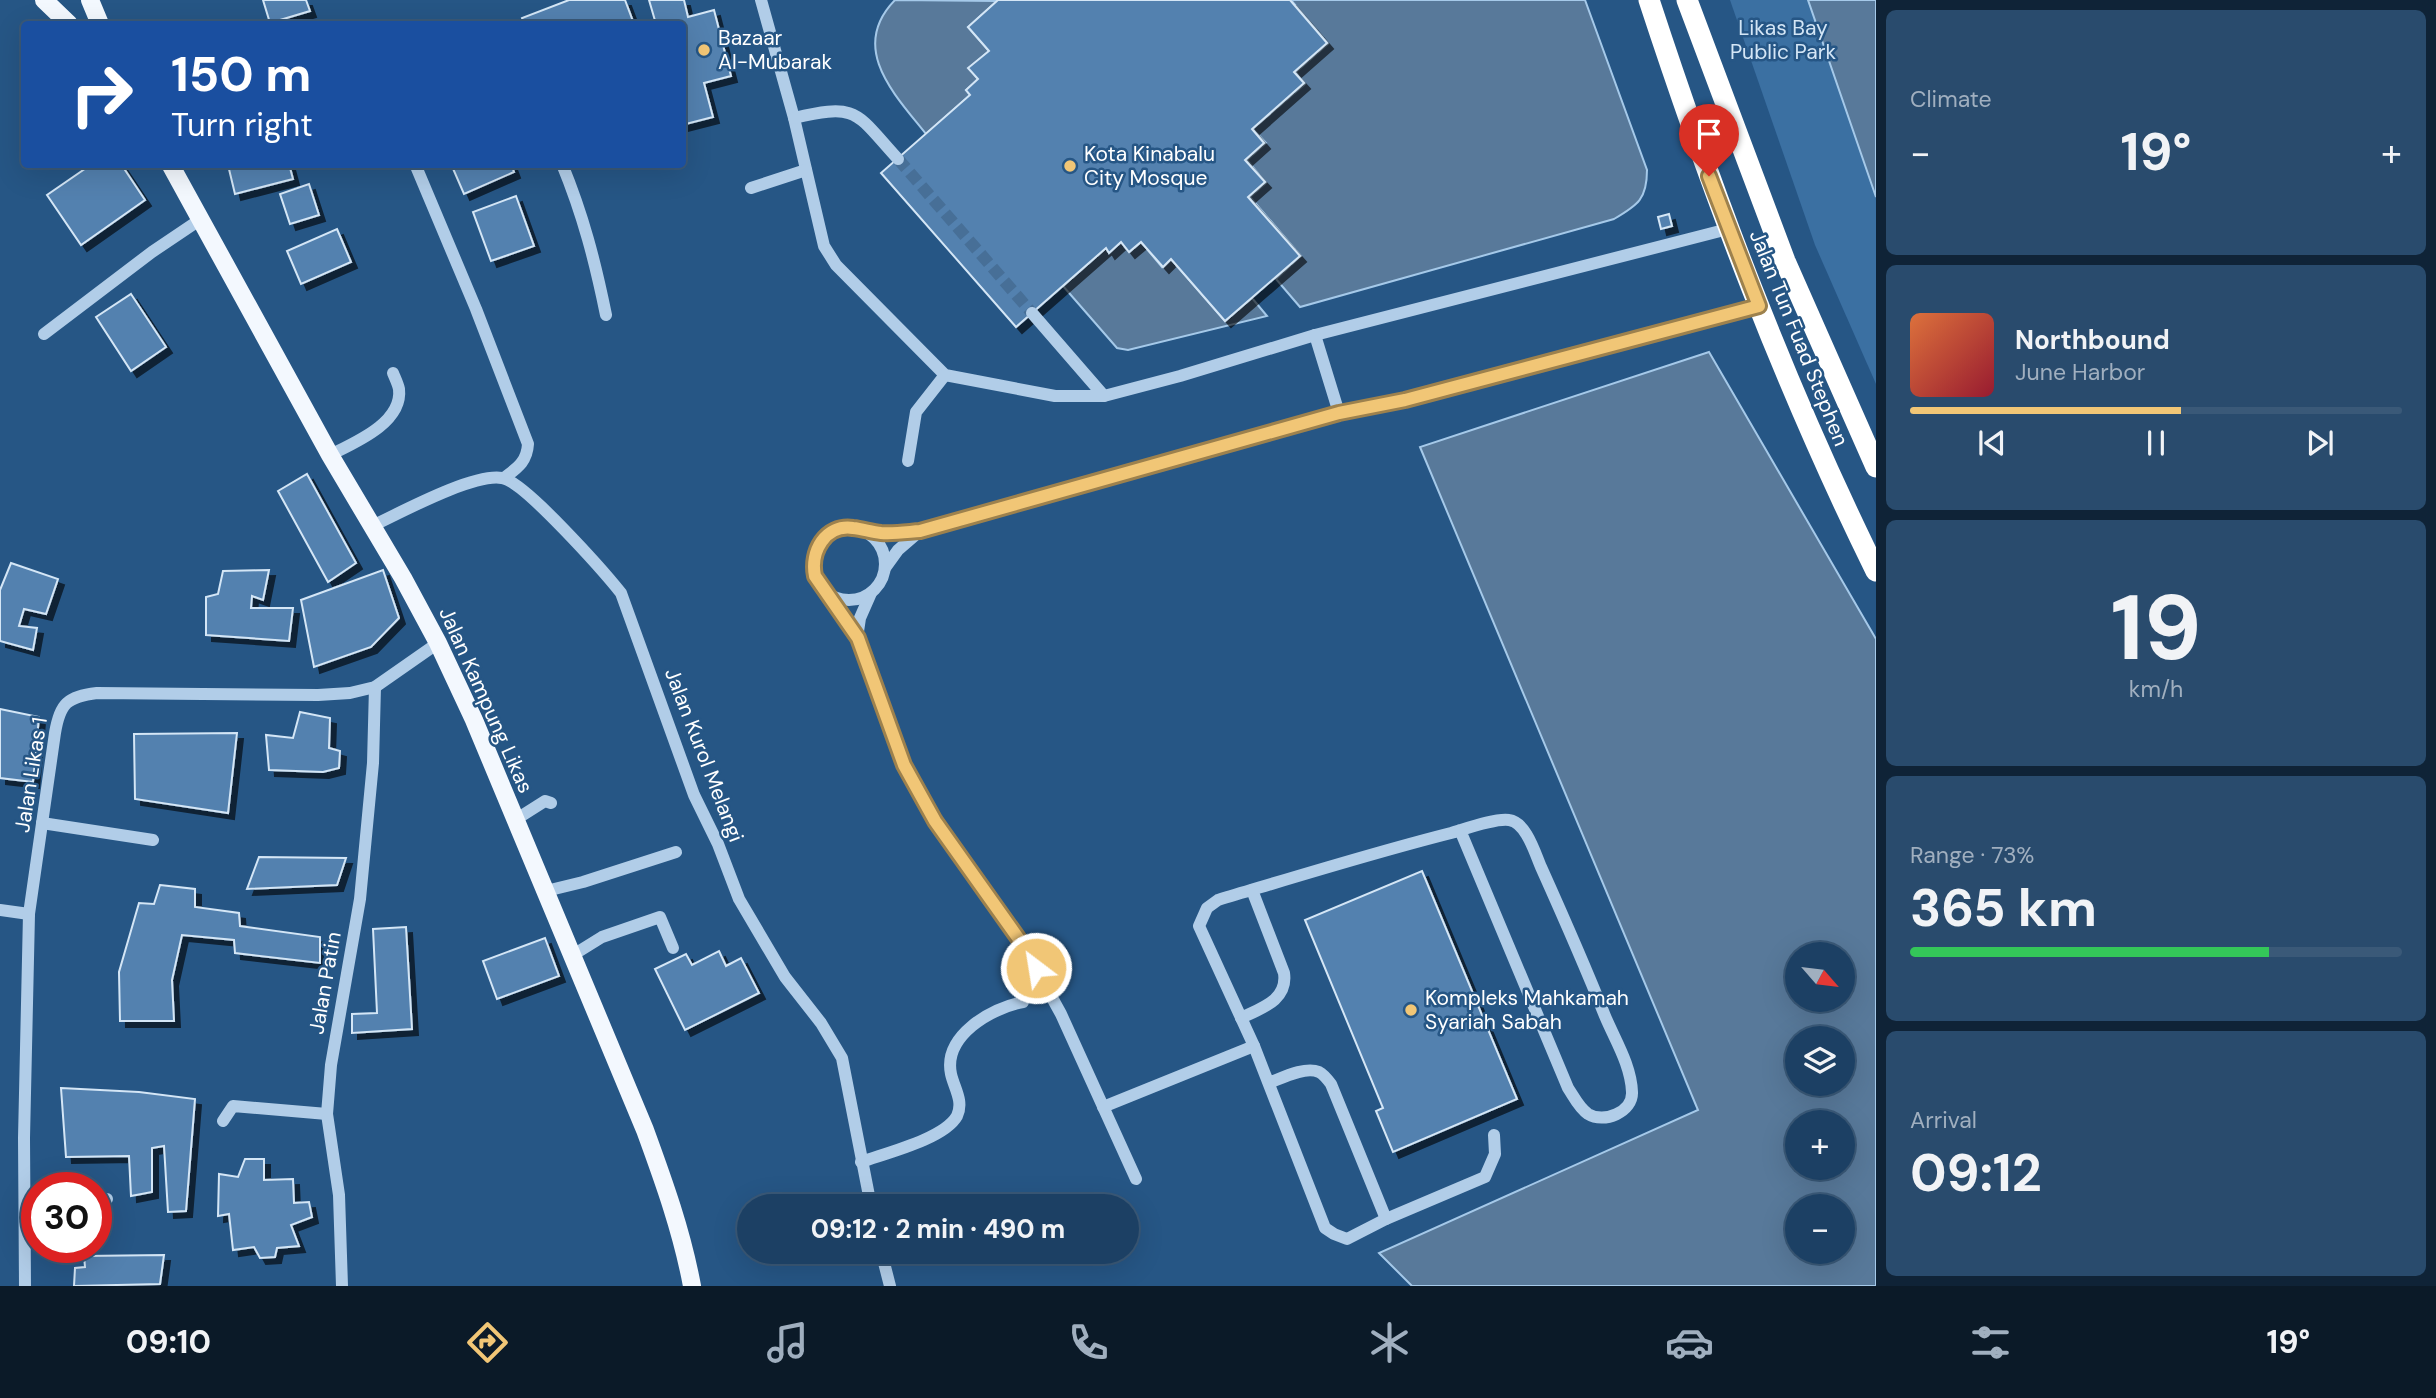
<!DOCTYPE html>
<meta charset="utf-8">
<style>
body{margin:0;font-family:"DM Sans",sans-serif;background:#294b6d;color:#f1f3f6;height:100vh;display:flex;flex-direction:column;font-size:26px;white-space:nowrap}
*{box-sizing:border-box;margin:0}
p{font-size:23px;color:#a0afbf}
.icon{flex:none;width:38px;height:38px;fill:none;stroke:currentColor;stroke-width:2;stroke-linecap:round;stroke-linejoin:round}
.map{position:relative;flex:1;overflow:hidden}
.side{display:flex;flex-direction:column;gap:10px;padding:10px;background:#0f2337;width:560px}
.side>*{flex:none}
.banner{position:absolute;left:21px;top:21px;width:665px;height:147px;border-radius:7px;box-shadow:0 7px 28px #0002,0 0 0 2px #3a5978;background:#1a4fa0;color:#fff;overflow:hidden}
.needle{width:46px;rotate:118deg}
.tools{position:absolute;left:1785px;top:942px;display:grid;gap:14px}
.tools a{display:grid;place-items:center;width:70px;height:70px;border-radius:50%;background:#1c4064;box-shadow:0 7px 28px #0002,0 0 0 2px #3a5978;font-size:35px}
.speed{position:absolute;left:21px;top:1172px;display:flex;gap:14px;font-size:35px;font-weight:700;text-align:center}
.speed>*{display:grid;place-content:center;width:91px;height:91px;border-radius:50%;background:#1c4064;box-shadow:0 7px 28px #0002,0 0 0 2px #3a5978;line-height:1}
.speed .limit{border:10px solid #d22;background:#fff;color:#111}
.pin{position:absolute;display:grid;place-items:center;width:60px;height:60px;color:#fff;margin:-72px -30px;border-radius:50% 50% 50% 0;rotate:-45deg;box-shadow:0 0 7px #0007}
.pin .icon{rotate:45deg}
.me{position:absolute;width:77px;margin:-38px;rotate:329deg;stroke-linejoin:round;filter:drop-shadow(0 0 5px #0008)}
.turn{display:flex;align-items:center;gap:24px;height:147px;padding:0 35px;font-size:32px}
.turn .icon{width:91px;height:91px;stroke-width:2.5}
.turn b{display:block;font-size:49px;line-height:60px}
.big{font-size:52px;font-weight:700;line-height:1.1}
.side .tile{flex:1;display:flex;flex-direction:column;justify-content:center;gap:10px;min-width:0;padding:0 24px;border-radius:10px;background:#294b6d}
.side .dial{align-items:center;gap:0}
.dial b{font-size:91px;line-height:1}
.song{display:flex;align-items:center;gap:21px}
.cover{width:84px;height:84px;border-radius:10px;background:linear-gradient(135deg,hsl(20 70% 55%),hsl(350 70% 35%))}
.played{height:7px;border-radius:4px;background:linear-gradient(90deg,#f1c676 55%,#3a5978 55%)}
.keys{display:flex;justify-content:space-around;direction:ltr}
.heat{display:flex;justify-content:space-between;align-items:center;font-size:38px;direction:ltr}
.charge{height:10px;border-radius:5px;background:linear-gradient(90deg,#34c759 73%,#3a5978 0)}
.trip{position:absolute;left:737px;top:1194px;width:402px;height:70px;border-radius:35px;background:#1c4064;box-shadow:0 7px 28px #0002,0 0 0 2px #3a5978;font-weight:700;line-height:70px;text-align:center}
.menu{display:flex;height:112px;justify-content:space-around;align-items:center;background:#0b1a28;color:#a0afbf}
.menu .icon{width:49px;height:49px}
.menu .on{color:#f1c676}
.menu b{font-size:32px;color:#f1f3f6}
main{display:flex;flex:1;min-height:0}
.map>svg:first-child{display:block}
.green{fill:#3b70a2}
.water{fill:#58799a;stroke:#a5c9e9;stroke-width:2;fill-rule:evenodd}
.building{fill:#5381af;stroke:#d4e6f6;stroke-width:2;filter:url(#shadow)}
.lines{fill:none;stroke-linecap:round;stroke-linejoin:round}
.minor-tunnel{stroke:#476f97;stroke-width:12;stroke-dasharray:12 6;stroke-linecap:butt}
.minor{stroke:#b1cde8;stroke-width:12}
.major{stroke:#f3f8fe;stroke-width:18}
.highway{stroke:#fff;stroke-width:21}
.route-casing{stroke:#9d814d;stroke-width:18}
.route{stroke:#f1c676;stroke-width:12}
.poi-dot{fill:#f1c676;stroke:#265685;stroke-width:2.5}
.labels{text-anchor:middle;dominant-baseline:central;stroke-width:5;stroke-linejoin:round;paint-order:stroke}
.park-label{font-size:21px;fill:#d4e6f6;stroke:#265685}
.poi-label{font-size:21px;fill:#fff;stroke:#265685;text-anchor:start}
.street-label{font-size:21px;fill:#fff;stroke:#265685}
</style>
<main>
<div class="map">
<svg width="1876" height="1286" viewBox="0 0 1876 1286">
<defs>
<filter id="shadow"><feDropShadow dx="6" dy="6" stdDeviation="0" flood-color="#0009"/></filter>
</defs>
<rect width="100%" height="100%" fill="#265685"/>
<!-- green -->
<path class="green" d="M 1730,0 L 1808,0 L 1876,197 L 1876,384 L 1815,245 Z"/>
<!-- water -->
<g class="water">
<path d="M 895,0 L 997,1 L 968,27 L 989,51 L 969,68 L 978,79 L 966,90 L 970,95 L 926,134 C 895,95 848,48 895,0 Z"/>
<path d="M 1291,0 L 1585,0 L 1647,170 C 1647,199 1638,205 1614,219 L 1300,307 L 1276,279 L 1301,256 L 1250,197 L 1266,183 L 1247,160 L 1266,143 L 1253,129 L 1305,84 L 1296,72 L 1328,44 Z"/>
<path d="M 1808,0 L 1876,0 L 1876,197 Z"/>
<path d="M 1121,242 L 1130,252 L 1141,242 L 1162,267 L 1171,259 L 1225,321 L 1252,298 L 1267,316 L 1128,350 L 1117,348 L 1063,286 L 1106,248 L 1109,253 Z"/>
<path d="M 1709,352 L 1876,639 L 1876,1286 L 1412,1286 L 1379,1253 L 1698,1110 L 1420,447 ZM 1797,954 L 1843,954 L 1843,999 L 1797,999 ZM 1797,1038 L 1843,1038 L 1843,1083 L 1797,1083 ZM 1797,1122 L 1843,1122 L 1843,1167 L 1797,1167 ZM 1797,1206 L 1843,1206 L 1843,1251 L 1797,1251 Z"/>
</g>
<!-- building -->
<g class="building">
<path d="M 263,0 L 306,0 L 310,11 L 270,23 Z"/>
<path d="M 569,0 L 625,0 L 634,24 L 524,24 L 522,18 Z"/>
<path d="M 649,0 L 684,0 L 688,17 L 714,10 L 731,76 L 704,83 L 713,117 L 682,125 L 682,24 L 656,24 Z"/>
<path d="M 998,0 L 1290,0 L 1327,43 L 1294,72 L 1304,83 L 1252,129 L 1264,143 L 1245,160 L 1265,182 L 1248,197 L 1300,256 L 1225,321 L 1171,259 L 1163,267 L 1141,242 L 1129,252 L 1121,242 L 1109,253 L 1106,248 L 1016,327 L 881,173 L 970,95 L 966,90 L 978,79 L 968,68 L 989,51 L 968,27 Z"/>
<path d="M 92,164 L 121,164 L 145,200 L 81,245 L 47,195 Z"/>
<path d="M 289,164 L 293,179 L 235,194 L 228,165 Z"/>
<path d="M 451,164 L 511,164 L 514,172 L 464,194 Z"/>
<path d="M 309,184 L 319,215 L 290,224 L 280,194 Z"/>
<path d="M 516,196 L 534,246 L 491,261 L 473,212 Z"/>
<path d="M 1669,214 L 1672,226 L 1661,229 L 1658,217 Z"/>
<path d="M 337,229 L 351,262 L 301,284 L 287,251 Z"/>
<path d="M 131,294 L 166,347 L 131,371 L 96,317 Z"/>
<path d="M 307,474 L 356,563 L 328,582 L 278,491 Z"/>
<path d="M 11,563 L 58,579 L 46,614 L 24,609 L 19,626 L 37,628 L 33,650 L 0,641 L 0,590 Z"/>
<path d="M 269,570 L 263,600 L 252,596 L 251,608 L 293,608 L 289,641 L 206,635 L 206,597 L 218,594 L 223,571 Z"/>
<path d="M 383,570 L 399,618 L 371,647 L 314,667 L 301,600 Z"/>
<path d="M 0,709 L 39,717 L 33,782 L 0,778 Z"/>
<path d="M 300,712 L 330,718 L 329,748 L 340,751 L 339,768 L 323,772 L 269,770 L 266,735 L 293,738 Z"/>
<path d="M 237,733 L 228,813 L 135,799 L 134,734 Z"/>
<path d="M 259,857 L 346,858 L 337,885 L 247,889 Z"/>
<path d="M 1422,871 L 1517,1099 L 1393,1152 L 1376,1111 L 1383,1108 L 1305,920 Z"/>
<path d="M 160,885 L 195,889 L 195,907 L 239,913 L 240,926 L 320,937 L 320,963 L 235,953 L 234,940 L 182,935 L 172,980 L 174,1021 L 120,1021 L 119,972 L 139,903 L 154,904 Z"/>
<path d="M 406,927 L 412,1029 L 352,1033 L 352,1014 L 377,1013 L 373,929 Z"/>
<path d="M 545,938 L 559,976 L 497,999 L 483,961 Z"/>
<path d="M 719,951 L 726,966 L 741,958 L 759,993 L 685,1030 L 655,969 L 686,954 L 692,965 Z"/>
<path d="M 61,1088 L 139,1092 L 195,1099 L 186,1211 L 168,1212 L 164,1146 L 152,1148 L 152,1192 L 131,1196 L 129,1156 L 66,1157 Z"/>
<path d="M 245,1159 L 264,1159 L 264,1180 L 293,1179 L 294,1203 L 309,1202 L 312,1217 L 291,1225 L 299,1246 L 277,1248 L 275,1257 L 260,1258 L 254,1247 L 233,1250 L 229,1214 L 218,1216 L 219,1174 L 238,1177 Z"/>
<path d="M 164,1255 L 160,1284 L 74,1286 L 75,1268 L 85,1267 L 84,1256 Z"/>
</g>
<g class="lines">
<!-- minor-tunnel -->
<path class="minor-tunnel" d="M 898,159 L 1032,313"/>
<!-- minor -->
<g class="minor">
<path d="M 761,0 L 794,118 L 824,246 L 836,265 L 945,375 L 1055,396 L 1104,396 L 1180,376 L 1315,335 L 1728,229"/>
<path d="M 794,118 C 859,103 855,112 898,159"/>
<path d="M 415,164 L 476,309 L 528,444 C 527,462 517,468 504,478"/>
<path d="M 562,164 C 583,215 595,261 606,315"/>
<path d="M 751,188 L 806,170"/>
<path d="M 1032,313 L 1104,396"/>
<path d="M 44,334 L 152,252 L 201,219"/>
<path d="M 1315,335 L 1339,413"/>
<path d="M 330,455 C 354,443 403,423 399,389 C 398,384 395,378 393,373"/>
<path d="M 908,461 L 916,412 L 945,375"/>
<path d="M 372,526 C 400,513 473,473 502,478 C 524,481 605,573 621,593 L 694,795 L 718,844 L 739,899 L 785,977 L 821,1023 L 842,1058 L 871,1206"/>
<circle cx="849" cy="564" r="36"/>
<path d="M 864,531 L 884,533 L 920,531 L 1339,413 L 1405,400 L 1759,306"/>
<path d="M 885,568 L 898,550 L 920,531"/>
<path d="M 820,586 L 857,638 L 903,765 L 935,821 L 1023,945 L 1061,1014 L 1136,1179"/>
<path d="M 857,638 L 860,618 L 871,593"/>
<path d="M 515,820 L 545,801 L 551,803"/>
<path d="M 42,823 L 153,840"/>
<path d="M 1460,830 L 1568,1088 C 1574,1097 1579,1108 1588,1114 C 1604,1124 1633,1112 1632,1092 C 1631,1065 1615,1040 1605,1016 C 1585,966 1563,916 1541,867 C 1535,853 1526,822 1509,820 C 1495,818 1465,829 1451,833 C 1372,853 1295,877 1218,900 L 1207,908 L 1199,926 L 1254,1046 L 1325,1228 L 1334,1234 L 1347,1239 L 1386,1219 L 1485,1177 L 1495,1154 L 1494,1135"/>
<path d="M 546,891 L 583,882 L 676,852"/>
<path d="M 0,910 L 29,914"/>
<path d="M 573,955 L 602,937 L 660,917 L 673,948"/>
<path d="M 1241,1018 C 1262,1008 1288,1000 1284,973 L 1252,890"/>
<path d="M 1269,1083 C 1282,1078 1305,1066 1319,1072 C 1323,1074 1328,1080 1331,1084 L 1386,1219"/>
<path d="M 1103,1107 L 1254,1046"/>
<path d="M 223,1121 L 233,1106 L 327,1114"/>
<path d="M 861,1162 C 886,1153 944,1139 957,1116 C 964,1101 954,1088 951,1074 C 943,1036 991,1008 1023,1002"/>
<path d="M 96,1199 L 107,1199"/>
<path d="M 881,1251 L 890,1286"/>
<path d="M 25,1286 L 24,1138 L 29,914 L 55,733 C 60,703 67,697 97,693 L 318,695 L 350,693 L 375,687 L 438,643"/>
<path d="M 342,1286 L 339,1195 L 327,1114 L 331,1065 L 360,899 L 373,763 L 375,687"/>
</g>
<!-- major -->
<g class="major">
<path d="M 44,0 L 69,24"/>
<path d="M 90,0 L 100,24"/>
<path d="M 170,164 L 330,455 L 403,578 L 438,643 L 474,720 L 645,1130 C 664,1182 682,1232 692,1286"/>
</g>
<!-- highway -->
<g class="highway">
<path d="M 1649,0 C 1713,195 1785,387 1876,571"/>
<path d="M 1687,0 L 1785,261 L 1876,467"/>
</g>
</g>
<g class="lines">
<defs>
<path id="route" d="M 1036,968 L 1023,945 L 935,821 L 904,765 L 858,638 L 815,576 C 810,552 825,524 853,528 C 863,529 871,532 881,533 C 894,534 907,532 920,531 L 1339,413 L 1405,400 L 1759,306 L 1709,176"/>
</defs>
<!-- route casing -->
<use href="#route" class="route-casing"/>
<!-- route -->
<use href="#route" class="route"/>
</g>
<!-- markers -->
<g class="poi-dot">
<circle cx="704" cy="50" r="7"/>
<circle cx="1070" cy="166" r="7"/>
<circle cx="1411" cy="1010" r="7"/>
</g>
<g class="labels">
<!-- park labels -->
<g class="park-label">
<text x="1783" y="28">Likas Bay<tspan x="1783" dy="24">Public Park</tspan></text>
</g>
<!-- poi labels -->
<g class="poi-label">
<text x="718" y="38">Bazaar<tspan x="718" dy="24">Al-Mubarak</tspan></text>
<text x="1084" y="154">Kota Kinabalu<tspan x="1084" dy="24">City Mosque</tspan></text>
<text x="1425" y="998">Kompleks Mahkamah<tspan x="1425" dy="24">Syariah Sabah</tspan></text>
</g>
<!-- street labels -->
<g class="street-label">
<text transform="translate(1799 338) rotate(68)">Jalan Tun Fuad Stephen</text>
<text transform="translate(486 700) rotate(66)">Jalan Kampung Likas</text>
<text transform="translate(704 755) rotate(69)">Jalan Kurol Melangi</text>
<text transform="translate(31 775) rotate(-81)">Jalan Likas 1</text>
<text transform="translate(325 983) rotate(-80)">Jalan Patin</text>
</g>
</g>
</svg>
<div class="tools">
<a><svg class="needle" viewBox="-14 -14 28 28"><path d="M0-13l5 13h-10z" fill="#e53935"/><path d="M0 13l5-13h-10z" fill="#a0afbf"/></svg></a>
<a><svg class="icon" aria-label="layers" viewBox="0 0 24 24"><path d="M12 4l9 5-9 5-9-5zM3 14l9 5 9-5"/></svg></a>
<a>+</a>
<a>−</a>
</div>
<div class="speed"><div class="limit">30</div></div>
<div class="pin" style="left:1709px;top:176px;background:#d93025"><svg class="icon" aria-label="arrive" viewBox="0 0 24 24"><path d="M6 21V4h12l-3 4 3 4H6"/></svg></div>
<svg class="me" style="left:1036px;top:968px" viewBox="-20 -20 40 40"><circle r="17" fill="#f1c676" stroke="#fff" stroke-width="3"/><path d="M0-11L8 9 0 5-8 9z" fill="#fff"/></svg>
<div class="trip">09:12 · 2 min · 490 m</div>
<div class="banner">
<div class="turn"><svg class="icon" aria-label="right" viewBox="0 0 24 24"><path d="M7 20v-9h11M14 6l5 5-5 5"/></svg><div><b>150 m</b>Turn right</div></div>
</div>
</div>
<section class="side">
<div class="tile"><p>Climate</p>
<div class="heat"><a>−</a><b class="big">19°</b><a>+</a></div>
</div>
<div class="tile">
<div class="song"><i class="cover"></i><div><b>Northbound</b><p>June Harbor</p></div></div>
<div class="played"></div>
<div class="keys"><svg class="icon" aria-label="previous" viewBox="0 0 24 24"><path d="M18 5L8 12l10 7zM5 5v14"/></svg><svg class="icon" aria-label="pause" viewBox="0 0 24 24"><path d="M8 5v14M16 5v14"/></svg><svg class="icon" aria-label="next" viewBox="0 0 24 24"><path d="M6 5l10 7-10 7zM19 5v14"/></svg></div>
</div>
<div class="tile dial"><b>19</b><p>km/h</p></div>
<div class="tile"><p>Range · 73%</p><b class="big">365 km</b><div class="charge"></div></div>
<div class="tile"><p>Arrival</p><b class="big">09:12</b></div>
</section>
</main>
<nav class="menu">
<b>09:10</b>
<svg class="icon on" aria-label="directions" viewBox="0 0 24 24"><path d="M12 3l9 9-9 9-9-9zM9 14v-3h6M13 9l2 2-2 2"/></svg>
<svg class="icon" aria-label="music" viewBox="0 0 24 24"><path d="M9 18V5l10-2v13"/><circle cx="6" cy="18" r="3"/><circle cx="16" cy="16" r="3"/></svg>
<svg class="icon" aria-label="phone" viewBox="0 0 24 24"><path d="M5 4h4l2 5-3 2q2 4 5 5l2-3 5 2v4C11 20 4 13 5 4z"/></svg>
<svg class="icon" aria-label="climate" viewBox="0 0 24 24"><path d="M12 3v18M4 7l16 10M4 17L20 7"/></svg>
<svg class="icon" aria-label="car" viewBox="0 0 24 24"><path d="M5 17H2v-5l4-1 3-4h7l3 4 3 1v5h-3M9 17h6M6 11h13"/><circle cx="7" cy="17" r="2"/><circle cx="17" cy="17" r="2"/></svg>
<svg class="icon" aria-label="filters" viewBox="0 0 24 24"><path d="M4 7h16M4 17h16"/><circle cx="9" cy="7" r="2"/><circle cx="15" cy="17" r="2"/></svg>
<b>19°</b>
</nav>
